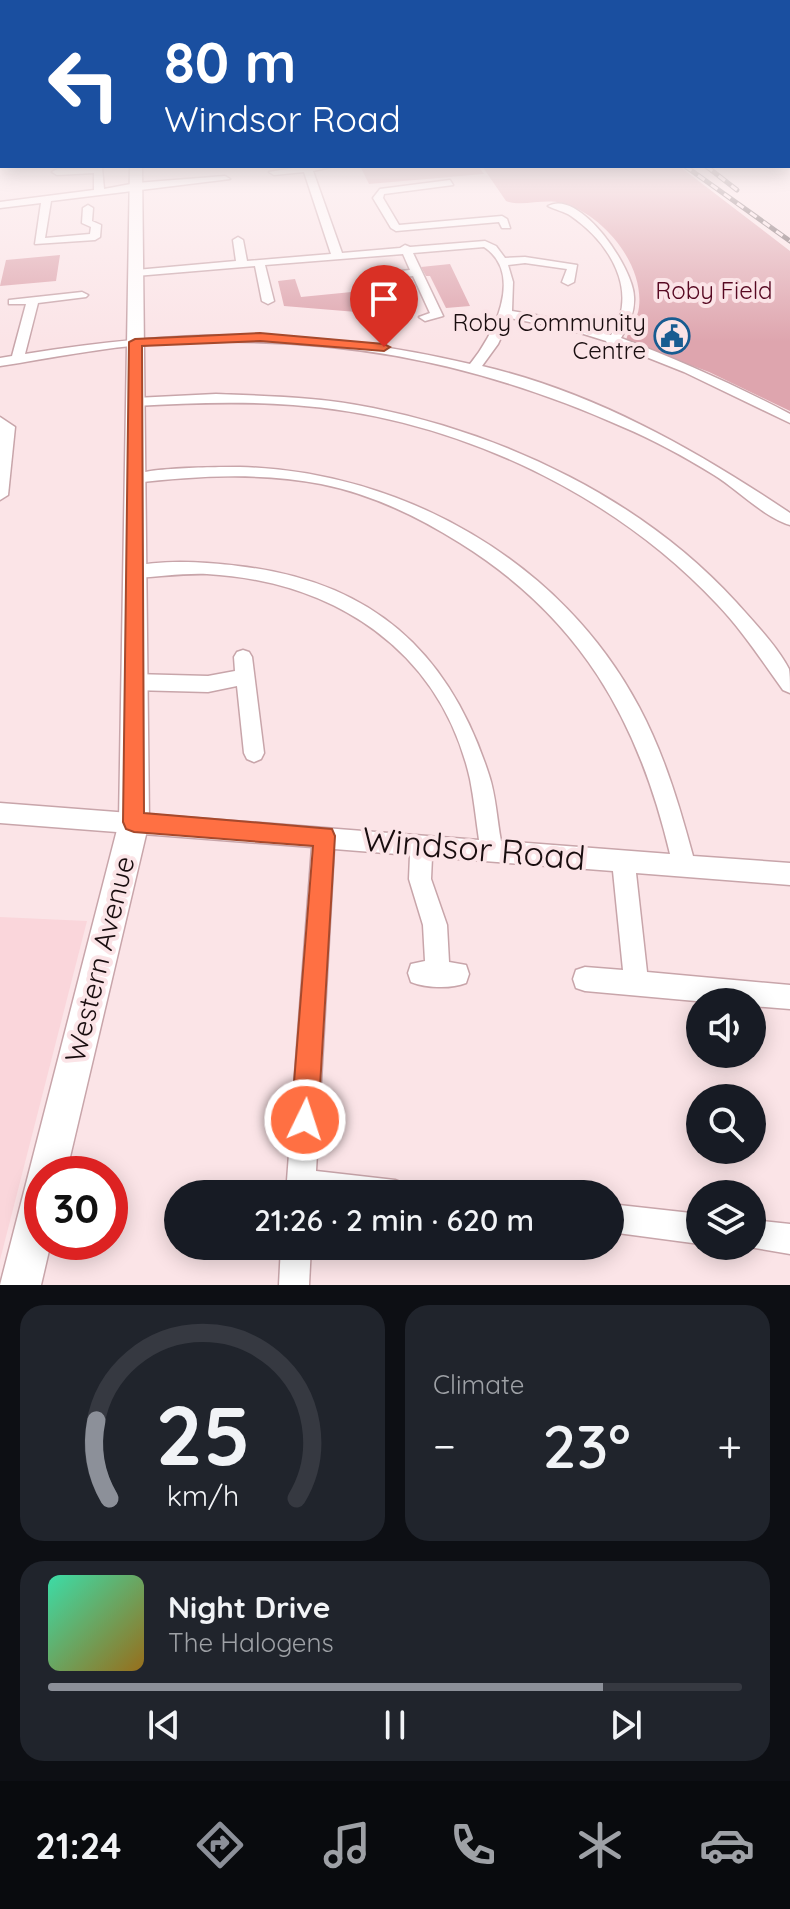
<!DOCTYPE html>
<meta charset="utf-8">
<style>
body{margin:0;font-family:Quicksand,sans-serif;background:#20242c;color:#f1f3f6;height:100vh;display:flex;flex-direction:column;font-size:30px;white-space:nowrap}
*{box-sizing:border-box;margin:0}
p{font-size:26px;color:#9ea1a6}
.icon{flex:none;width:44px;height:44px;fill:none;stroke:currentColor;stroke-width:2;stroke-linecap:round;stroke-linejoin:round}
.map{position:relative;height:1285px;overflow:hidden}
.details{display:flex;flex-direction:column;gap:20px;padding:20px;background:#0d0f14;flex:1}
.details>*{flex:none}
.hud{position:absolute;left:0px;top:0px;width:790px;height:168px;box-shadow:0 4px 20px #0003;background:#1a4fa0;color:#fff;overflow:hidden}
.tools{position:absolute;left:686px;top:988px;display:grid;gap:16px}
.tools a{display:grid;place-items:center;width:80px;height:80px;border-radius:50%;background:#171b24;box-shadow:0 4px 20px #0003;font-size:40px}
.speed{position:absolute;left:24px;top:1156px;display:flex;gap:16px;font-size:40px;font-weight:700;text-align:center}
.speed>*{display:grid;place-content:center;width:104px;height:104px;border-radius:50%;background:#171b24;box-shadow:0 4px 20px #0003;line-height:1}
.speed .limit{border:12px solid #d22;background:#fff;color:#111}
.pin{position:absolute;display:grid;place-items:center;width:68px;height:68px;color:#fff;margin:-82px -34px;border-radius:50% 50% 50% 0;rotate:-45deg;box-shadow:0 0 8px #0007}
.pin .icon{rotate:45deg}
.me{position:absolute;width:88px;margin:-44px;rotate:4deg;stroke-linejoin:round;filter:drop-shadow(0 0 6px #0008)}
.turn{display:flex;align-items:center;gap:28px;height:168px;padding:0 32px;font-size:36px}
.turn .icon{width:104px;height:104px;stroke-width:2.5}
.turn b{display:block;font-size:56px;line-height:68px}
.big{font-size:60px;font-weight:600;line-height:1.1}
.details .card{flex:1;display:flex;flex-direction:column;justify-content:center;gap:12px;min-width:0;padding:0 28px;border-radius:24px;background:#20242c}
.details .dial{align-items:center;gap:0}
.dial svg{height:208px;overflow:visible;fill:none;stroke:#363941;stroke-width:7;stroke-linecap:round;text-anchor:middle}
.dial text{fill:#f1f3f6;stroke:none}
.song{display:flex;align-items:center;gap:24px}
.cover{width:96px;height:96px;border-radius:12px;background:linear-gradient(135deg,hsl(160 70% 55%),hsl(40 70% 35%))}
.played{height:8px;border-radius:4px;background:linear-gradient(90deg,#8c9099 80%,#363941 80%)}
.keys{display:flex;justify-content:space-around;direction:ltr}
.heat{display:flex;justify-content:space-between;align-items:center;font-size:44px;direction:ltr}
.details .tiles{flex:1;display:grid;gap:20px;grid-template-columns:1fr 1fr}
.card:last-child{grid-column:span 2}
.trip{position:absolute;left:164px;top:1180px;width:460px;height:80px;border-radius:40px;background:#171b24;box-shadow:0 4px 20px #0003;font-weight:600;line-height:80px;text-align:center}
.tabs{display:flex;height:128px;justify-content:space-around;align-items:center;background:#090b0e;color:#9ea1a6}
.tabs .icon{width:56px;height:56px}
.tabs .on{color:#8c9099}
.tabs b{font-size:36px;color:#f1f3f6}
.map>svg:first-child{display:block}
.built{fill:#fad6db}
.green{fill:#dea5ae}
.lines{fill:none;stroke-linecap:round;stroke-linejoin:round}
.street-casing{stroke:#c8a5aa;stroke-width:3}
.secondary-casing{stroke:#c8a5aa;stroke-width:3}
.street{fill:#fff;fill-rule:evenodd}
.secondary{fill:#fff;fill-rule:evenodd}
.rail-casing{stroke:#67575a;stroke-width:5}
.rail{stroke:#fbe4e7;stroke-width:3;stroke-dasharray:8;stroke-linecap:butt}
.route{fill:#ff7043;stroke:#a6492c;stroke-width:2}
.labels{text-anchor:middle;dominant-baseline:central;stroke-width:8;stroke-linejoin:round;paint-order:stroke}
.far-park-label{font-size:24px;fill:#570922;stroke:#fbe4e7}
.far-poi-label{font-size:24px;fill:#190d0f;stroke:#fbe4e7;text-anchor:end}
.street-label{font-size:28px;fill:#190d0f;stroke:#fbe4e7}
.near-street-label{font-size:34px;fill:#190d0f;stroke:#fbe4e7}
</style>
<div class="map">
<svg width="790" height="1285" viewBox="0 0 790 1285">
<rect width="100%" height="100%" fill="#fbe4e7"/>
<!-- built -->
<path class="built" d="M 0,917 L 87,921 L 0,1260 Z"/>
<!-- green -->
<g class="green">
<path d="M 360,166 L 478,166 L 484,174 L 369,184 Z"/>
<path d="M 482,166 L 679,166 L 790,251 L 790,411 L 709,372 L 626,341 C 628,330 638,319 639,307 C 644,264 603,214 562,203 C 543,198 523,207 506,201 Z"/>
<path d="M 60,255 L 56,281 L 0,286 L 6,260 Z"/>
<path d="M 450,264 L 470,306 L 446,308 L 430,276 L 426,276 L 421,267 Z"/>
<path d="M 295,279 L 301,297 L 382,289 L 393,315 L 284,306 L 278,281 Z"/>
</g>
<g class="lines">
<defs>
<g id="street">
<path d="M 305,166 L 335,166 L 313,171 L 342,253 L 400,248 L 405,245 L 410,247 L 485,241 L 496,246 L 505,258 L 525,257 L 577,265 L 574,282 L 568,285 L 562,282 L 567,269 L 525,263 L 508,265 L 513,282 L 512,311 L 541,316 L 611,335 C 640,291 609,242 571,216 C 564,211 555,210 548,206 C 580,188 634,269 634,297 C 635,312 629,325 621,338 C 679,360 735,385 790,414 L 790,423 L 684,372 L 616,345 L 608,345 L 606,341 L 574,331 L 510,318 L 498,344 L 482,366 C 594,392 695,449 790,513 L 790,525 C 765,518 737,489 714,475 C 685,457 654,440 623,427 C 470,359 324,333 156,344 C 104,347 52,358 0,366 L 0,358 L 12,356 L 26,304 L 9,304 L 9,300 L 82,292 L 88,295 L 86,297 L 38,303 L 25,354 C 185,328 312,327 470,364 C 493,336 525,274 484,247 L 413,253 L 443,316 L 425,321 L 419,317 L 430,313 L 413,276 L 372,280 L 366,277 L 372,274 L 410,270 L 403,254 L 265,265 L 274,301 L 268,304 L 262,301 L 255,266 L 136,276 L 131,273 L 136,270 L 236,261 L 233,240 L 238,237 L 243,240 L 247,261 L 331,254 L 304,172 L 274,175 L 269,172 Z"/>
<path d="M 102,168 L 104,189 L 136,183 L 225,176 L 230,179 L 51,201 L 45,238 L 90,234 L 91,227 L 82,223 L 83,208 L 88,205 L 93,208 L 92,221 L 101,225 L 100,237 L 95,240 L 35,244 L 41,203 L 0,208 L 0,202 L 94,190 L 94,173 L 57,175 L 52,172 L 57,169 Z"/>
<path d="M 450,180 L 453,185 L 384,194 L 383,198 L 399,225 L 502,216 L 507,219 L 510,228 L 502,228 L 499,222 L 396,231 L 391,228 L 373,198 L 380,189 Z"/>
<path d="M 216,394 C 268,396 321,397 373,408 C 507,435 643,500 736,602 C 752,620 778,647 789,669 C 790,675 790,685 790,693 L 783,690 C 762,661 742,630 717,604 C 609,489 449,416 293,405 C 240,401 188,403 135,406 L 128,402 L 135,398 Z"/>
<path d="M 0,417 L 15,427 L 8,495 L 0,500 Z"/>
<path d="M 240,467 C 402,471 562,561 639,707 C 664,754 679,804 693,856 L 790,863 L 790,885 L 636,873 L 647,972 L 790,985 L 790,1009 L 752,1006 L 752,1002 L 707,1002 L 585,991 L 576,988 L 573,979 L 576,970 L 585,967 L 623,970 L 613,871 L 432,857 L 431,879 L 447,925 L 449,962 L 466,965 L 469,974 L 466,983 C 451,989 426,988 411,982 L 408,973 L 411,964 L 425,961 L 423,925 L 409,879 L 410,855 L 334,849 L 316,1171 L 395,1180 L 405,1184 L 409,1194 L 286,1194 L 312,847 L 0,823 L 0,803 L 479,840 C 476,820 474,799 470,779 C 441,650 334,581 207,574 C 183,573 158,577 134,578 L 128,576 L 126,572 L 128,568 C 159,559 206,562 238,566 C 370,581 449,650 489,775 C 496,796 497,820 501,841 L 670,854 C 638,719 580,618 460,543 C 417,516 371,494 321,484 C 259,472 196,476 134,483 L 127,478 C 139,467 219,467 240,467 Z"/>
<path d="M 243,650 L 249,652 L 252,657 L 264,753 L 261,759 L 254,762 L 247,759 L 244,753 L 237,686 L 208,692 L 133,690 L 126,687 L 124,682 L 126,677 L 133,674 L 208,676 L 235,671 L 234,657 L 237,652 Z"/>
<path d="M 610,1204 L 700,1214 L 700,1244 L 610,1232 Z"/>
<path d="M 752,1220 L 790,1224 L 790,1254 L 743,1246 L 752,1246 Z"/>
<path d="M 281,1246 L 311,1246 L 309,1285 L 279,1285 Z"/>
</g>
<path id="secondary" d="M 130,166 L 142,166 L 149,822 L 66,1174 L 42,1174 L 42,1242 L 51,1242 L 41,1285 L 0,1285 L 119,822 Z"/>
</defs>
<!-- street casing -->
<use href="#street" class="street-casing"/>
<!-- secondary casing -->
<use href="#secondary" class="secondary-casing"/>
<!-- street -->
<use href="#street" class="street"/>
<!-- secondary -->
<use href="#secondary" class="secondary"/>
<defs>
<g id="rail">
<path d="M 685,166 L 790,241"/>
<path d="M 706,166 L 737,190"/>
</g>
</defs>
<!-- rail casing -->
<use href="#rail" class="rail-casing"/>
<!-- rail -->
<use href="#rail" class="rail"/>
</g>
<!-- sky -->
<linearGradient id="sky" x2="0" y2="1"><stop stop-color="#a7a6cb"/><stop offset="0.47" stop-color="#fdf3f4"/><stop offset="1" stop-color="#fdf3f4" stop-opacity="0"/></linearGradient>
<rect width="790" height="342" fill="url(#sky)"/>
<!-- route -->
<path class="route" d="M 260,333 L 384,344 L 390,347 L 384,351 L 260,341 L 142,346 L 144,813 L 332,829 L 335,836 L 318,1120 L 314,1130 L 305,1134 L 295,1130 L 291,1120 L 313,846 L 134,832 L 126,829 L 123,822 L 129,342 L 135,339 Z"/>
<!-- icons -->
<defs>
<symbol id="civic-ring" viewBox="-11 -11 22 22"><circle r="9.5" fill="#fbe4e7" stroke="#185c91" stroke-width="1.5"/><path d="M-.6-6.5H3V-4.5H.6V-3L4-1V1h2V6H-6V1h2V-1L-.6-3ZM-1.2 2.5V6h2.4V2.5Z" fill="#185c91"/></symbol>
</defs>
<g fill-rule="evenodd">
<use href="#civic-ring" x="652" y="316" width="40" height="40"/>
</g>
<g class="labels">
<!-- far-park labels -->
<g class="far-park-label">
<text x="714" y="290">Roby Field</text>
</g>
<!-- far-poi labels -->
<g class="far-poi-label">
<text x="646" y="322">Roby Community<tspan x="646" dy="28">Centre</tspan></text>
</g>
<!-- street labels -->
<g class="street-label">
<text transform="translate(99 959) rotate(-76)">Western Avenue</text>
</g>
<!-- near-street labels -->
<g class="near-street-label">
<text transform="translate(474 848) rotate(5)">Windsor Road</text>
</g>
</g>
</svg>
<div class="tools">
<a><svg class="icon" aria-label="sound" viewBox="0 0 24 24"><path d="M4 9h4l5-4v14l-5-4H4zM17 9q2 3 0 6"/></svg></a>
<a><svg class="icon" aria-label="search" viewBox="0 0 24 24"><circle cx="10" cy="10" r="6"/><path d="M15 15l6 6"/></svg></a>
<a><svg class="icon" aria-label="layers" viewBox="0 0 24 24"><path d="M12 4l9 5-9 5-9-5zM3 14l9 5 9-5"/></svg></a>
</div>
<div class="speed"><div class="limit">30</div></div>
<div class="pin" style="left:384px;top:347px;background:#d93025"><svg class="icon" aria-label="arrive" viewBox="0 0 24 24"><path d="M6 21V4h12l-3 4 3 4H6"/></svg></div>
<svg class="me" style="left:305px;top:1120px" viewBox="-20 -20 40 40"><circle r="17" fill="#ff7043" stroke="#fff" stroke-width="3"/><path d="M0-11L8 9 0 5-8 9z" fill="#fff"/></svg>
<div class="trip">21:26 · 2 min · 620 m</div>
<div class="hud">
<div class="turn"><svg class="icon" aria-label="left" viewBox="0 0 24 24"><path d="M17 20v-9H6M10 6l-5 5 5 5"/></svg><div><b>80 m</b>Windsor Road</div></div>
</div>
</div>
<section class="details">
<div class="tiles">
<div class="card dial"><svg viewBox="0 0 100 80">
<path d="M14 69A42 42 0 1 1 86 69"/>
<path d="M14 69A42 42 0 0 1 9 39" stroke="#8c9099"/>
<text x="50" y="56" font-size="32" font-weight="700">25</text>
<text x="50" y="72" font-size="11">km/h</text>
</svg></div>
<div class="card"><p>Climate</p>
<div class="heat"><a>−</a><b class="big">23°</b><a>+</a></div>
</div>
<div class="card">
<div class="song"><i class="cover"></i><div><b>Night Drive</b><p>The Halogens</p></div></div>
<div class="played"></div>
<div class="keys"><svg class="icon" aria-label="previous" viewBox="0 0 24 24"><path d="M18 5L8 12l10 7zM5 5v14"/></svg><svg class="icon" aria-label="pause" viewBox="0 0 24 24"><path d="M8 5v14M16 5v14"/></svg><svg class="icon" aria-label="next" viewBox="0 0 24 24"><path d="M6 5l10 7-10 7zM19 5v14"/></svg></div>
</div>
</div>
</section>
<nav class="tabs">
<b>21:24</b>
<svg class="icon on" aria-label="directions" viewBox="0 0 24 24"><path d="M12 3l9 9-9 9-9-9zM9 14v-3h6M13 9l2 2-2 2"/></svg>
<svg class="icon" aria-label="music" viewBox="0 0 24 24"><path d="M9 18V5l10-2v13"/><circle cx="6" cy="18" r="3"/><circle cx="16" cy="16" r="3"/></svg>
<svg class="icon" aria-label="phone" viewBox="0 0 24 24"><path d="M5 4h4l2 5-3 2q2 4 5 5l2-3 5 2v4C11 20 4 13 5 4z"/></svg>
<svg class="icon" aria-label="climate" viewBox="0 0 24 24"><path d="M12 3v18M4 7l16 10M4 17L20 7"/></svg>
<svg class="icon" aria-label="car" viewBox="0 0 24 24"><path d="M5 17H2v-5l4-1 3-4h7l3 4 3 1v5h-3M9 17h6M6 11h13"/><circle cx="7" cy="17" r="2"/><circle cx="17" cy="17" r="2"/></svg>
</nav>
